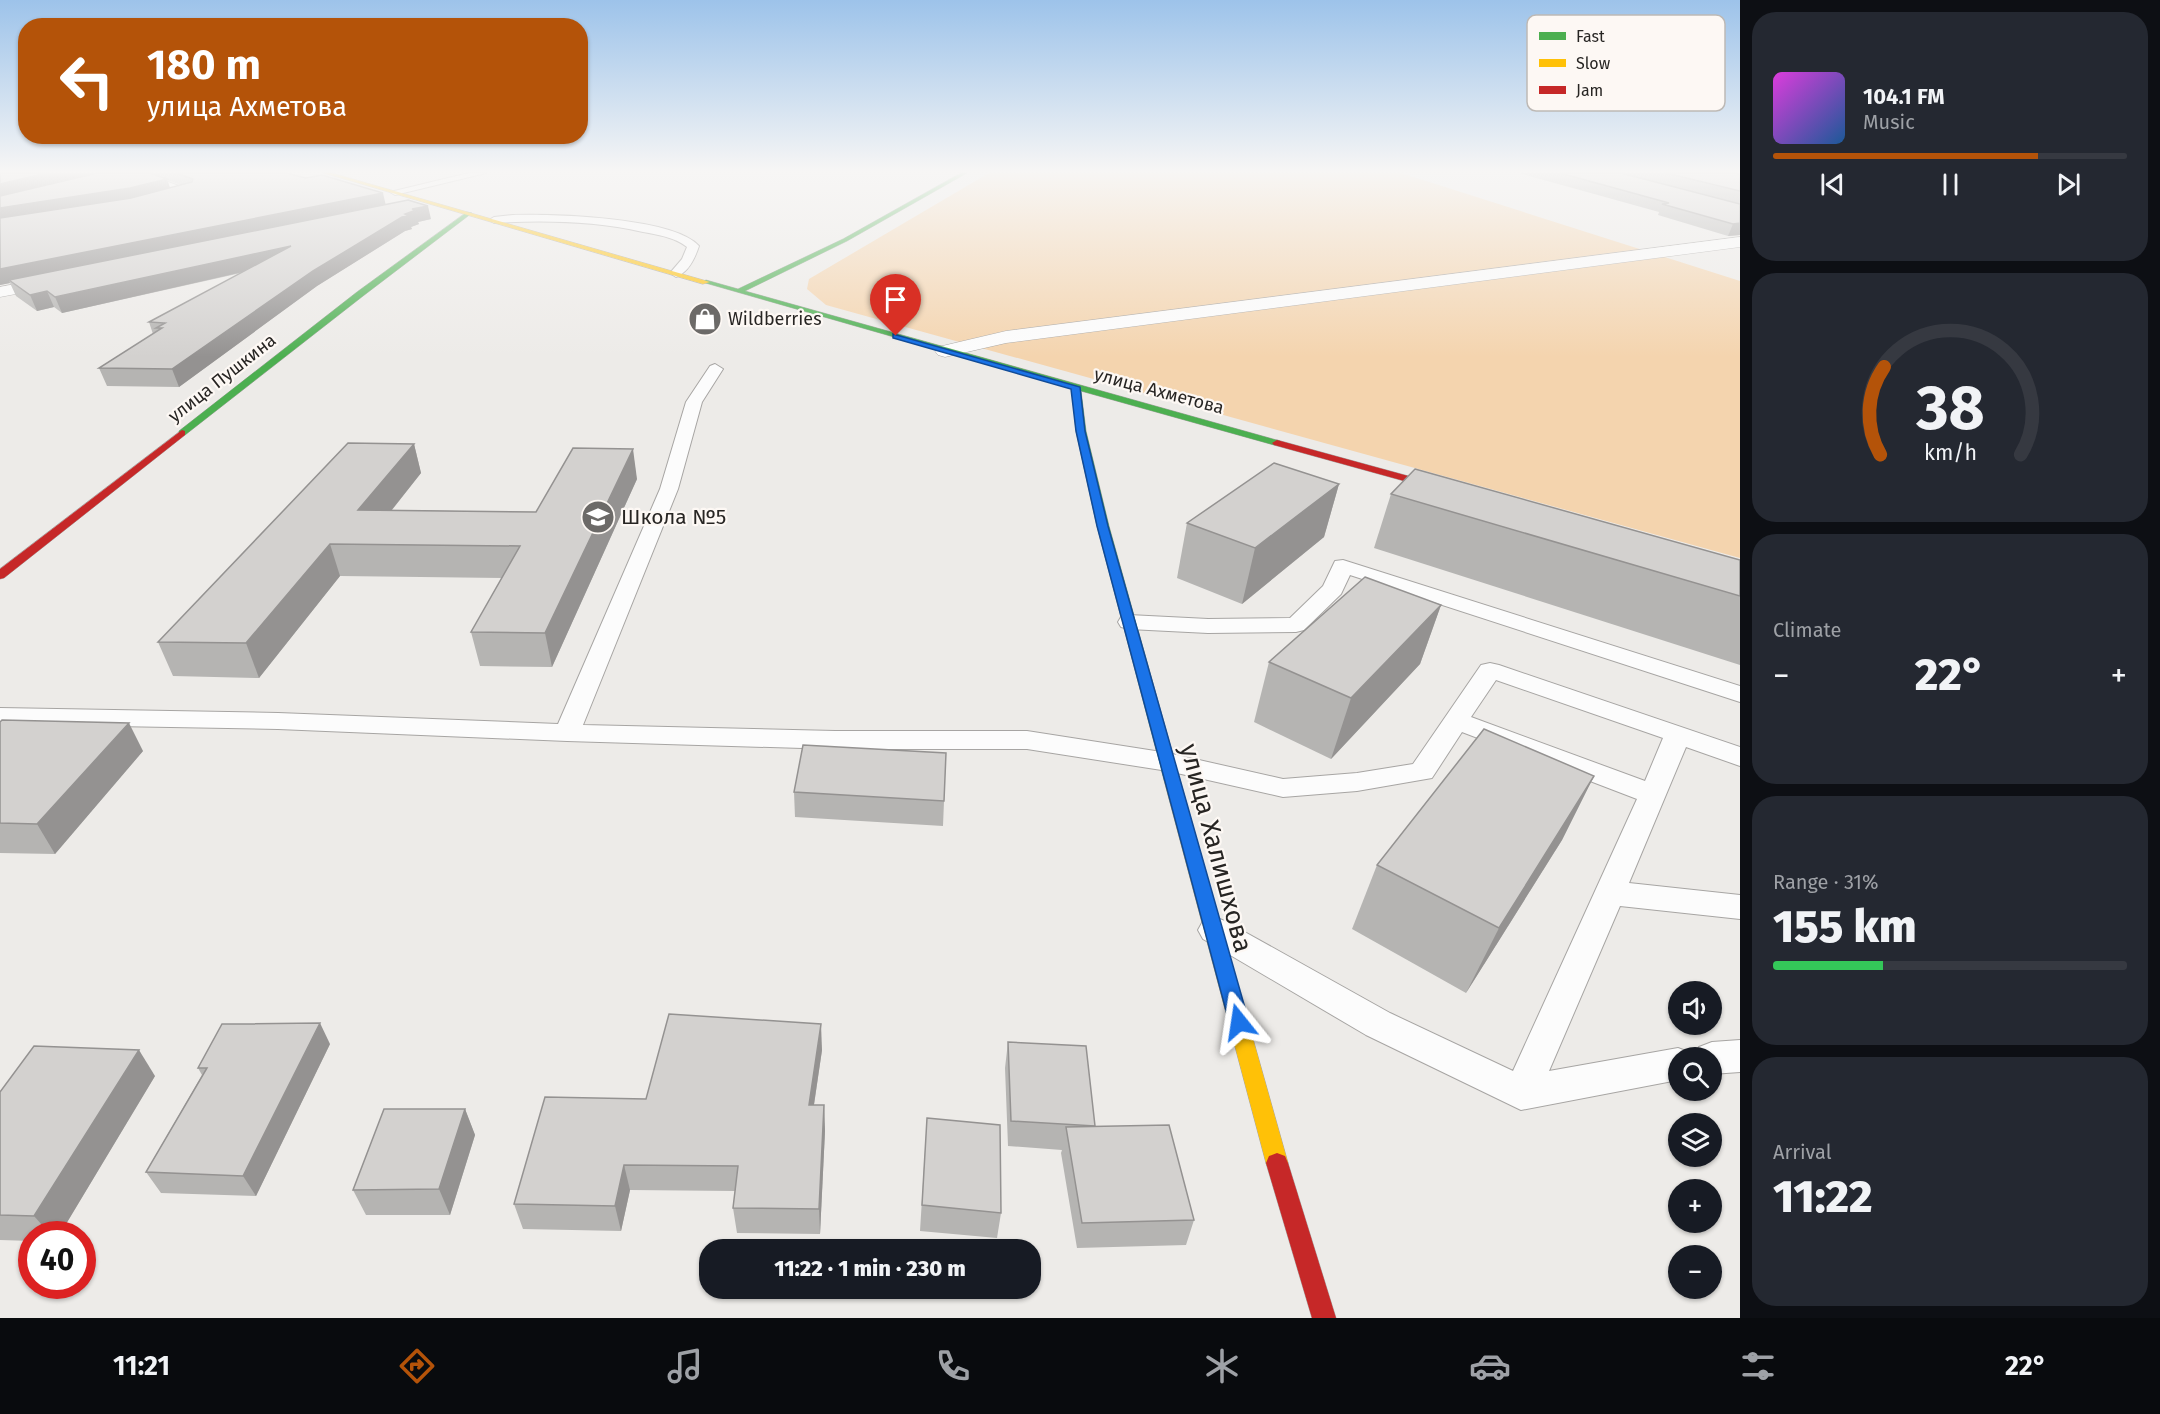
<!DOCTYPE html>
<meta charset="utf-8">
<style>
body{margin:0;font-family:"Fira Sans",sans-serif;background:#242831;color:#f1f3f6;height:100vh;display:flex;flex-direction:column;font-size:22px;white-space:nowrap}
*{box-sizing:border-box;margin:0}
p{font-size:20px;color:#9ea1a6}
.icon{flex:none;width:33px;height:33px;fill:none;stroke:currentColor;stroke-width:2;stroke-linecap:round;stroke-linejoin:round}
.map{position:relative;flex:1;overflow:hidden}
.side{display:flex;flex-direction:column;gap:12px;padding:12px;background:#0d0f14;width:420px}
.side>*{flex:none}
.guide{position:absolute;left:18px;top:18px;width:570px;height:126px;border-radius:24px;box-shadow:0 2px 4px #0004;background:#b45309;color:#fff;overflow:hidden}
.tools{position:absolute;left:1668px;top:981px;display:grid;gap:12px}
.tools a{display:grid;place-items:center;width:54px;height:54px;border-radius:50%;background:#171b24;box-shadow:0 2px 4px #0004;font-size:30px}
.speed{position:absolute;left:18px;top:1221px;display:flex;gap:12px;font-size:30px;font-weight:700;text-align:center}
.speed>*{display:grid;place-content:center;width:78px;height:78px;border-radius:50%;background:#171b24;box-shadow:0 2px 4px #0004;line-height:1}
.speed .limit{border:9px solid #d22;background:#fff;color:#111}
.pin{position:absolute;display:grid;place-items:center;width:51px;height:51px;color:#fff;margin:-62px -26px;border-radius:50% 50% 50% 0;rotate:-45deg;box-shadow:0 0 6px #0007}
.pin .icon{rotate:45deg}
.me{position:absolute;width:66px;margin:-33px;rotate:345deg;stroke-linejoin:round;filter:drop-shadow(0 0 4px #0008)}
.turn{display:flex;align-items:center;gap:21px;height:126px;padding:0 30px;font-size:27px}
.turn .icon{width:78px;height:78px;stroke-width:2.5}
.turn b{display:block;font-size:42px;line-height:51px}
.big{font-size:45px;font-weight:800;line-height:1.1}
.side .card{flex:1;display:flex;flex-direction:column;justify-content:center;gap:9px;min-width:0;padding:0 21px;border-radius:24px;background:#242831}
.side .dial{align-items:center;gap:0}
.dial svg{height:156px;overflow:visible;fill:none;stroke:#363941;stroke-width:7;stroke-linecap:round;text-anchor:middle}
.dial text{fill:#f1f3f6;stroke:none}
.song{display:flex;align-items:center;gap:18px}
.cover{width:72px;height:72px;border-radius:9px;background:linear-gradient(135deg,hsl(300 70% 55%),hsl(210 70% 35%))}
.played{height:6px;border-radius:3px;background:linear-gradient(90deg,#b45309 75%,#363941 75%)}
.keys{display:flex;justify-content:space-around;direction:ltr}
.heat{display:flex;justify-content:space-between;align-items:center;font-size:33px;direction:ltr}
.charge{height:9px;border-radius:4px;background:linear-gradient(90deg,#34c759 31%,#363941 0)}
.trip{position:absolute;left:699px;top:1239px;width:342px;height:60px;border-radius:24px;background:#171b24;box-shadow:0 2px 4px #0004;font-weight:800;line-height:60px;text-align:center}
.tabs{display:flex;height:96px;justify-content:space-around;align-items:center;background:#090b0e;color:#9ea1a6}
.tabs .icon{width:42px;height:42px}
.tabs .selected{color:#b45309}
.tabs b{font-size:27px;color:#f1f3f6}
main{display:flex;flex:1;min-height:0}
.map>svg:first-child{display:block}
.green{fill:#f4d4ae}
.lines{fill:none;stroke-linecap:round;stroke-linejoin:round}
.lane-casing{stroke:#a7a5a3;stroke-width:2}
.street-casing{stroke:#a7a5a3;stroke-width:1}
.fast-casing{stroke:#a7a5a3;stroke-width:1}
.slow-casing{stroke:#a7a5a3;stroke-width:1}
.jam-casing{stroke:#a7a5a3;stroke-width:1}
.lane{fill:#fcfcfc;fill-rule:evenodd}
.street{fill:#fcfcfc;fill-rule:evenodd}
.fast{fill:#4caf50;fill-rule:evenodd}
.slow{fill:#ffc107;fill-rule:evenodd}
.jam{fill:#c62828;fill-rule:evenodd}
.wall{fill:#b5b4b2;fill-rule:evenodd}
.shaded-wall{fill:#949291}
.building{fill:#d3d1cf;stroke:#949291;stroke-width:1.5}
.route{fill:#1a73e8;stroke:#114b97;stroke-width:1.5}
.labels{text-anchor:middle;dominant-baseline:central;stroke-width:4.5;stroke-linejoin:round;paint-order:stroke}
.far-poi-label{font-size:18px;fill:#272523;stroke:#fdf8f4;text-anchor:start}
.far-street-label{font-size:18px;fill:#272523;stroke:#fdf8f4}
.poi-label{font-size:21px;fill:#272523;stroke:#fdf8f4;text-anchor:start}
.near-street-label{font-size:26px;fill:#272523;stroke:#fdf8f4}
.key{fill:#fdf8f4;stroke:#bdb9b5;stroke-width:1.5}
.key-label{font-size:16px;fill:#272523}
</style>
<main>
<div class="map">
<svg width="1740" height="1318" viewBox="0 0 1740 1318">
<rect width="100%" height="100%" fill="#edebe8"/>
<!-- green -->
<path class="green" d="M 989,173 L 1401,173 L 1740,281 L 1740,558 L 826,305 L 807,289 L 809,279 Z"/>
<g class="lines">
<defs>
<g id="lane">
<path d="M 131,173 L 144,173 L 195,192 L 178,200 L 170,200 L 170,196 L 181,192 Z"/>
<path d="M 469,173 L 486,173 L 395,195 L 390,192 Z"/>
<path d="M 513,215 C 552,214 673,217 699,246 C 695,258 689,272 676,277 L 670,273 L 682,259 L 687,247 C 674,237 659,235 643,232 C 594,221 544,220 494,223 L 489,220 L 494,217 Z"/>
<path d="M 715,364 L 723,369 L 702,402 L 678,489 L 583,725 L 835,731 L 1027,731 L 1168,753 L 1283,779 L 1357,773 L 1413,764 L 1481,665 L 1490,663 L 1499,665 L 1740,747 L 1740,766 L 1686,747 L 1629,883 L 1740,895 L 1740,919 L 1620,906 L 1549,1071 L 1678,1048 L 1691,1053 L 1693,1058 L 1678,1058 L 1678,1080 L 1521,1110 L 1366,1035 L 1203,939 L 1198,930 L 1203,921 L 1214,917 L 1225,921 L 1390,1013 L 1513,1071 L 1637,799 L 1462,732 L 1432,778 L 1357,791 L 1283,797 L 1168,771 L 1027,749 L 835,749 L 567,741 L 278,729 L 0,724 L 0,708 L 278,713 L 558,724 L 660,489 L 686,402 L 710,366 ZM 1496,680 L 1663,738 L 1645,781 L 1471,717 Z"/>
<path d="M 1343,560 L 1740,686 L 1740,702 L 1350,575 L 1341,594 L 1304,630 L 1296,632 L 1208,633 L 1129,629 L 1121,627 L 1118,622 L 1121,617 L 1129,615 L 1208,619 L 1290,618 L 1323,586 L 1335,561 Z"/>
<path d="M 1740,1040 L 1740,1072 L 1712,1074 L 1712,1058 L 1694,1058 L 1699,1047 L 1712,1042 Z"/>
</g>
<g id="street">
<path d="M 1740,237 L 1740,247 L 1006,343 L 945,357 L 938,355 L 935,351 L 938,347 L 1006,331 Z"/>
<path d="M 57,276 L 63,277 L 66,281 L 63,285 L 0,297 L 0,287 Z"/>
</g>
<g id="fast">
<path d="M 961,173 L 967,173 L 847,241 L 745,291 L 1280,441 L 1280,445 L 1274,445 L 1081,391 L 1086,431 L 1109,526 L 1180,780 L 1177,784 L 1167,784 L 1164,780 L 1097,526 L 1076,431 L 1072,388 L 702,282 L 706,280 L 738,289 L 843,239 Z"/>
<path d="M 467,212 L 472,213 L 363,296 L 185,435 L 179,435 L 179,431 L 357,292 Z"/>
</g>
<g id="slow">
<path d="M 324,173 L 332,173 L 710,282 L 703,284 Z"/>
<path d="M 1172,775 L 1177,776 L 1180,780 L 1288,1163 L 1285,1170 L 1277,1173 L 1269,1170 L 1266,1163 L 1164,780 L 1167,776 Z"/>
</g>
<g id="jam">
<path d="M 182,430 L 185,431 L 185,435 L 4,578 L 0,579 L 0,569 Z"/>
<path d="M 1277,440 L 1452,488 L 1453,490 L 1448,493 L 1444,492 L 1274,445 L 1272,443 Z"/>
<path d="M 1277,1153 L 1285,1156 L 1288,1163 L 1336,1318 L 1312,1318 L 1266,1163 L 1269,1156 Z"/>
</g>
</defs>
<!-- lane casing -->
<use href="#lane" class="lane-casing"/>
<!-- street casing -->
<use href="#street" class="street-casing"/>
<!-- fast casing -->
<use href="#fast" class="fast-casing"/>
<!-- slow casing -->
<use href="#slow" class="slow-casing"/>
<!-- jam casing -->
<use href="#jam" class="jam-casing"/>
<!-- lane -->
<use href="#lane" class="lane"/>
<!-- street -->
<use href="#street" class="street"/>
<!-- fast -->
<use href="#fast" class="fast"/>
<!-- slow -->
<use href="#slow" class="slow"/>
<!-- jam -->
<use href="#jam" class="jam"/>
</g>
<!-- wall -->
<g class="wall">
<path d="M 0,173 L 286,173 L 431,219 L 418,222 L 419,224 L 411,227 L 412,229 L 405,231 L 317,286 L 179,387 L 107,386 L 99,368 L 153,334 L 149,322 L 241,273 L 62,313 L 54,307 L 37,311 L 16,296 L 10,283 L 0,285 ZM 167,180 L 181,185 L 170,188 Z"/>
<path d="M 1519,173 L 1734,173 L 1740,174 L 1740,235 L 1728,236 L 1658,215 L 1659,212 Z"/>
<path d="M 414,444 L 421,473 L 392,510 L 536,512 L 637,479 L 552,667 L 480,666 L 471,632 L 502,578 L 340,576 L 259,678 L 173,676 L 158,642 Z"/>
<path d="M 1339,484 L 1324,537 L 1242,604 L 1177,578 L 1187,523 Z"/>
<path d="M 1391,494 L 1740,560 L 1740,665 L 1374,548 Z"/>
<path d="M 1441,605 L 1420,664 L 1331,759 L 1254,722 L 1269,662 Z"/>
<path d="M 0,722 L 143,751 L 55,854 L 0,853 Z"/>
<path d="M 946,753 L 943,826 L 795,817 L 794,792 Z"/>
<path d="M 1594,776 L 1562,840 L 1466,993 L 1352,929 L 1377,865 Z"/>
<path d="M 1008,1042 L 1095,1126 L 1194,1220 L 1186,1245 L 1077,1248 L 1061,1153 L 1062,1150 L 1008,1146 L 1005,1068 Z"/>
<path d="M 330,1044 L 256,1196 L 161,1193 L 146,1172 L 202,1075 L 198,1068 Z"/>
<path d="M 822,1050 L 814,1105 L 824,1105 L 825,1131 L 820,1234 L 737,1233 L 733,1208 L 735,1191 L 630,1190 L 621,1231 L 523,1229 L 514,1204 Z"/>
<path d="M 155,1076 L 60,1234 L 32,1234 L 32,1241 L 0,1240 L 0,1092 Z"/>
<path d="M 465,1109 L 475,1135 L 450,1215 L 366,1215 L 353,1190 Z"/>
<path d="M 927,1118 L 1001,1213 L 997,1238 L 920,1231 Z"/>
</g>
<!-- shaded-wall -->
<g class="shaded-wall">
<path d="M 47,173 L 99,173 L 0,197 L 0,184 Z"/>
<path d="M 167,179 L 171,191 L 0,222 L 0,208 Z"/>
<path d="M 383,193 L 386,206 L 9,280 L 10,283 L 0,285 L 0,269 Z"/>
<path d="M 428,206 L 431,219 L 418,222 L 419,224 L 411,227 L 412,229 L 405,231 L 317,286 L 179,387 L 172,369 L 313,271 L 412,209 Z"/>
<path d="M 1740,223 L 1740,235 L 1728,236 L 1733,224 Z"/>
<path d="M 291,246 L 296,260 L 62,313 L 55,297 Z"/>
<path d="M 47,291 L 54,307 L 37,311 L 30,295 Z"/>
<path d="M 414,444 L 421,473 L 367,541 L 358,510 Z"/>
<path d="M 633,449 L 637,479 L 552,667 L 545,633 Z"/>
<path d="M 1339,484 L 1324,537 L 1242,604 L 1255,548 Z"/>
<path d="M 330,544 L 340,576 L 259,678 L 246,643 Z"/>
<path d="M 1441,605 L 1420,664 L 1331,759 L 1351,698 Z"/>
<path d="M 129,723 L 143,751 L 55,854 L 37,824 Z"/>
<path d="M 1594,776 L 1562,840 L 1466,993 L 1499,928 Z"/>
<path d="M 320,1023 L 330,1044 L 256,1196 L 243,1176 Z"/>
<path d="M 821,1024 L 822,1050 L 810,1131 L 809,1105 Z"/>
<path d="M 139,1050 L 155,1076 L 60,1234 L 50,1234 L 34,1216 Z"/>
<path d="M 824,1105 L 825,1131 L 820,1234 L 819,1209 Z"/>
<path d="M 465,1109 L 475,1135 L 450,1215 L 439,1189 Z"/>
<path d="M 624,1165 L 630,1190 L 621,1231 L 615,1206 Z"/>
</g>
<!-- building -->
<g class="building">
<path d="M 0,173 L 47,173 L 0,184 Z"/>
<path d="M 97,173 L 150,173 L 167,179 L 130,188 L 0,208 L 0,196 Z"/>
<path d="M 176,173 L 286,173 L 306,178 L 322,175 L 383,193 L 0,269 L 0,218 L 131,198 L 192,182 L 193,179 Z"/>
<path d="M 1560,173 L 1621,173 L 1740,204 L 1740,223 L 1733,224 L 1662,204 L 1669,203 Z"/>
<path d="M 1666,173 L 1734,173 L 1740,174 L 1740,191 Z"/>
<path d="M 408,200 L 428,206 L 412,209 L 416,210 L 405,214 L 409,216 L 402,217 L 313,271 L 172,369 L 99,368 L 162,328 L 156,328 L 165,323 L 149,322 L 291,246 L 55,297 L 47,291 L 30,295 L 9,280 Z"/>
<path d="M 348,443 L 414,444 L 358,510 L 536,512 L 573,448 L 633,449 L 545,633 L 471,632 L 520,546 L 330,544 L 246,643 L 158,642 Z"/>
<path d="M 1274,463 L 1339,484 L 1255,548 L 1187,523 Z"/>
<path d="M 1415,469 L 1740,560 L 1740,596 L 1391,494 Z"/>
<path d="M 1365,577 L 1441,605 L 1351,698 L 1269,662 Z"/>
<path d="M 2,720 L 129,723 L 37,824 L 0,823 L 0,722 Z"/>
<path d="M 1484,729 L 1594,776 L 1499,928 L 1377,865 Z"/>
<path d="M 803,745 L 946,753 L 944,801 L 794,792 Z"/>
<path d="M 669,1014 L 821,1024 L 809,1105 L 824,1105 L 819,1209 L 733,1208 L 738,1166 L 624,1165 L 615,1206 L 514,1204 L 545,1097 L 646,1099 Z"/>
<path d="M 320,1023 L 243,1176 L 146,1172 L 207,1068 L 198,1068 L 222,1024 Z"/>
<path d="M 1008,1042 L 1086,1046 L 1095,1126 L 1011,1121 Z"/>
<path d="M 34,1046 L 139,1050 L 34,1216 L 0,1215 L 0,1092 Z"/>
<path d="M 384,1109 L 465,1109 L 439,1189 L 353,1190 Z"/>
<path d="M 927,1118 L 1000,1125 L 1001,1213 L 922,1205 Z"/>
<path d="M 1169,1125 L 1194,1220 L 1082,1223 L 1066,1127 Z"/>
</g>
<!-- sky -->
<linearGradient id="sky" x2="0" y2="1"><stop stop-color="#9dc3ea"/><stop offset="0.48" stop-color="#f7f6f5"/><stop offset="1" stop-color="#f7f6f5" stop-opacity="0"/></linearGradient>
<rect width="1740" height="357" fill="url(#sky)"/>
<!-- route -->
<path class="route" d="M 893,334 L 1080,387 L 1085,431 L 1108,526 L 1249,1022 L 1246,1028 L 1239,1030 L 1232,1028 L 1229,1022 L 1097,526 L 1076,431 L 1071,389 L 893,338 Z"/>
<!-- icons -->
<defs>
<symbol id="shop-disc" viewBox="-11 -11 22 22"><circle r="9.5" fill="#6c6a68" stroke="#fdf8f4"/><path d="M-5-2.5h2.3a2.7 3.5 0 0 1 5.4 0H5L5.5 6h-11ZM-1.5-2.5h3a1.5 2.3 0 0 0-3 0Z" fill="#fff"/></symbol>
<symbol id="school-disc" viewBox="-11 -11 22 22"><circle r="9.5" fill="#6c6a68" stroke="#fdf8f4"/><path d="M0-5L7-2L0 1L-7-2ZM-4 1L0 2.5L4 1V4Q0 6-4 4Z" fill="#fff"/></symbol>
</defs>
<g fill-rule="evenodd">
<use href="#shop-disc" x="686" y="300" width="38" height="38"/>
<use href="#school-disc" x="579" y="498" width="38" height="38"/>
</g>
<g class="labels">
<!-- far-poi labels -->
<g class="far-poi-label">
<text x="728" y="319">Wildberries</text>
</g>
<!-- far-street labels -->
<g class="far-street-label">
<text transform="translate(222 378) rotate(-38)">улица Пушкина</text>
<text transform="translate(1159 391) rotate(15)">улица Ахметова</text>
</g>
<!-- poi labels -->
<g class="poi-label">
<text x="621" y="517">Школа №5</text>
</g>
<!-- near-street labels -->
<g class="near-street-label">
<text transform="translate(1216 848) rotate(75)">улица Халишхова</text>
</g>
</g>
<!-- legend -->
<rect x="1527" y="15" width="198" height="96" rx="9" class="key"/>
<rect x="1539" y="32" width="27" height="8" fill="#4caf50"/>
<rect x="1539" y="59" width="27" height="8" fill="#ffc107"/>
<rect x="1539" y="86" width="27" height="8" fill="#c62828"/>
<g class="key-label">
<text x="1576" y="42">Fast</text>
<text x="1576" y="69">Slow</text>
<text x="1576" y="96">Jam</text>
</g>
</svg>
<div class="tools">
<a><svg class="icon" aria-label="sound" viewBox="0 0 24 24"><path d="M4 9h4l5-4v14l-5-4H4zM17 9q2 3 0 6"/></svg></a>
<a><svg class="icon" aria-label="search" viewBox="0 0 24 24"><circle cx="10" cy="10" r="6"/><path d="M15 15l6 6"/></svg></a>
<a><svg class="icon" aria-label="layers" viewBox="0 0 24 24"><path d="M12 4l9 5-9 5-9-5zM3 14l9 5 9-5"/></svg></a>
<a>+</a>
<a>−</a>
</div>
<div class="speed"><div class="limit">40</div></div>
<div class="pin" style="left:896px;top:336px;background:#d93025"><svg class="icon" aria-label="arrive" viewBox="0 0 24 24"><path d="M6 21V4h12l-3 4 3 4H6"/></svg></div>
<svg class="me" style="left:1239px;top:1022px" viewBox="-20 -20 40 40"><path d="M0-17L14 15 0 8-14 15z" fill="#1a73e8" stroke="#fff" stroke-width="4"/></svg>
<div class="trip">11:22 · 1 min · 230 m</div>
<div class="guide">
<div class="turn"><svg class="icon" aria-label="left" viewBox="0 0 24 24"><path d="M17 20v-9H6M10 6l-5 5 5 5"/></svg><div><b>180 m</b>улица Ахметова</div></div>
</div>
</div>
<section class="side">
<div class="card">
<div class="song"><i class="cover"></i><div><b>104.1 FM</b><p>Music</p></div></div>
<div class="played"></div>
<div class="keys"><svg class="icon" aria-label="previous" viewBox="0 0 24 24"><path d="M18 5L8 12l10 7zM5 5v14"/></svg><svg class="icon" aria-label="pause" viewBox="0 0 24 24"><path d="M8 5v14M16 5v14"/></svg><svg class="icon" aria-label="next" viewBox="0 0 24 24"><path d="M6 5l10 7-10 7zM19 5v14"/></svg></div>
</div>
<div class="card dial"><svg viewBox="0 0 100 80">
<path d="M14 69A42 42 0 1 1 86 69"/>
<path d="M14 69A42 42 0 0 1 16 24" stroke="#b45309"/>
<text x="50" y="56" font-size="32" font-weight="700">38</text>
<text x="50" y="72" font-size="11">km/h</text>
</svg></div>
<div class="card"><p>Climate</p>
<div class="heat"><a>−</a><b class="big">22°</b><a>+</a></div>
</div>
<div class="card"><p>Range · 31%</p><b class="big">155 km</b><div class="charge"></div></div>
<div class="card"><p>Arrival</p><b class="big">11:22</b></div>
</section>
</main>
<nav class="tabs">
<b>11:21</b>
<svg class="icon selected" aria-label="directions" viewBox="0 0 24 24"><path d="M12 3l9 9-9 9-9-9zM9 14v-3h6M13 9l2 2-2 2"/></svg>
<svg class="icon" aria-label="music" viewBox="0 0 24 24"><path d="M9 18V5l10-2v13"/><circle cx="6" cy="18" r="3"/><circle cx="16" cy="16" r="3"/></svg>
<svg class="icon" aria-label="phone" viewBox="0 0 24 24"><path d="M5 4h4l2 5-3 2q2 4 5 5l2-3 5 2v4C11 20 4 13 5 4z"/></svg>
<svg class="icon" aria-label="climate" viewBox="0 0 24 24"><path d="M12 3v18M4 7l16 10M4 17L20 7"/></svg>
<svg class="icon" aria-label="car" viewBox="0 0 24 24"><path d="M5 17H2v-5l4-1 3-4h7l3 4 3 1v5h-3M9 17h6M6 11h13"/><circle cx="7" cy="17" r="2"/><circle cx="17" cy="17" r="2"/></svg>
<svg class="icon" aria-label="filters" viewBox="0 0 24 24"><path d="M4 7h16M4 17h16"/><circle cx="9" cy="7" r="2"/><circle cx="15" cy="17" r="2"/></svg>
<b>22°</b>
</nav>
